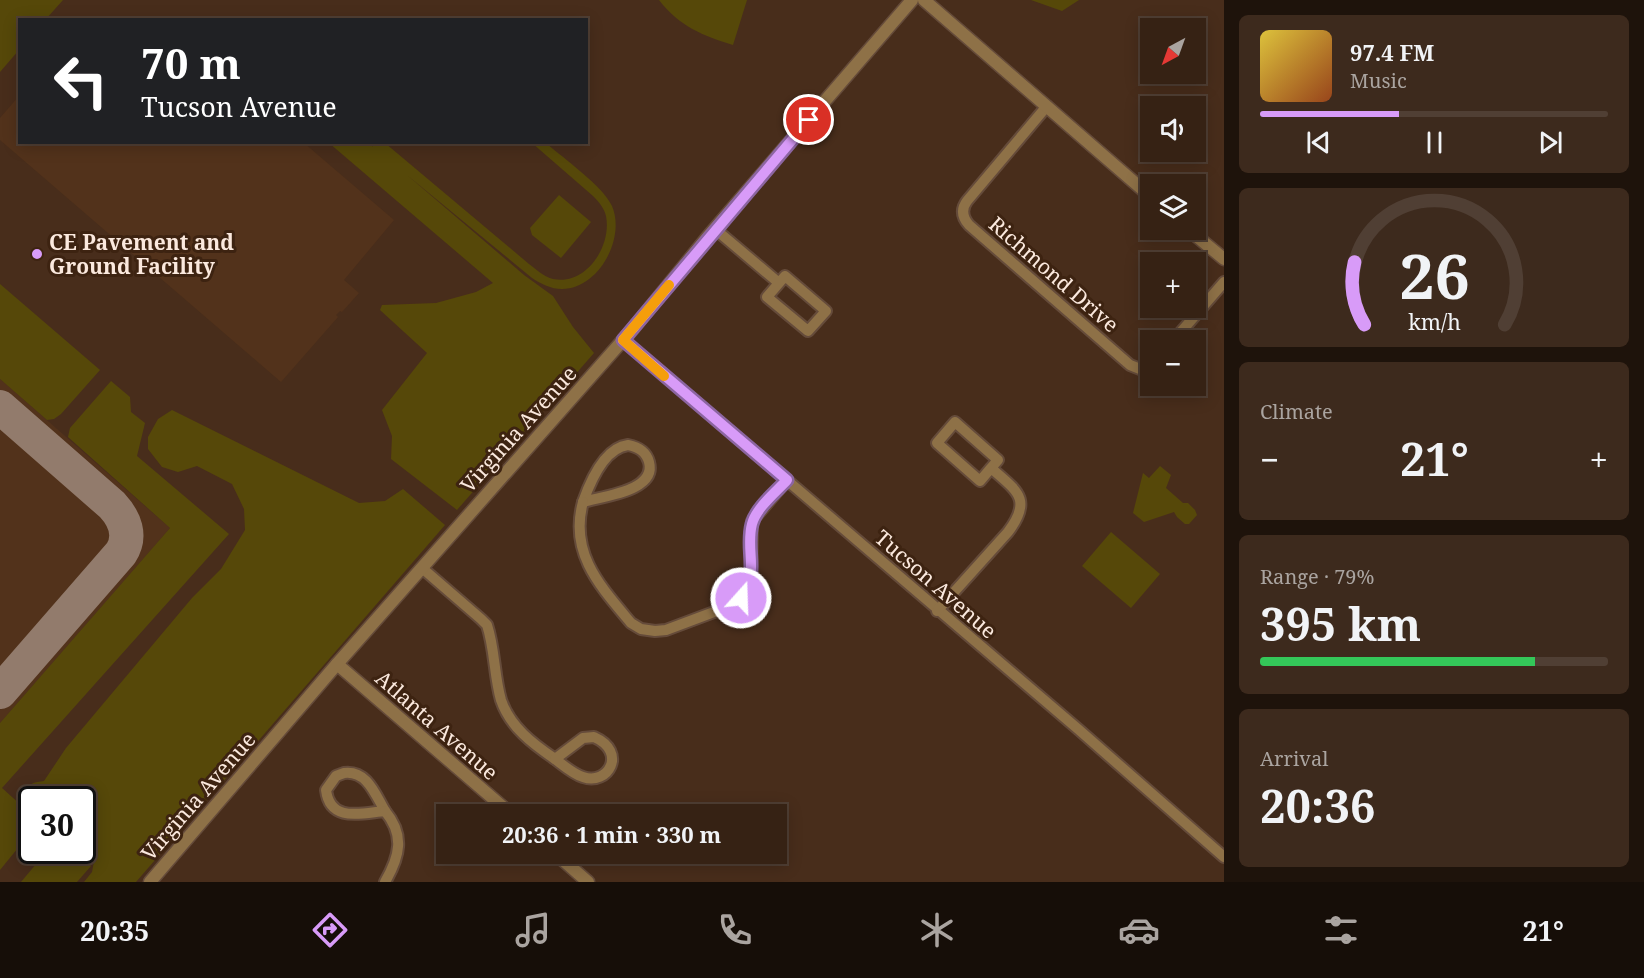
<!DOCTYPE html>
<meta charset="utf-8">
<style>
body{margin:0;font-family:"Noto Serif",serif;background:#3d2a1d;color:#f1f3f6;height:100vh;display:flex;flex-direction:column;font-size:22px;white-space:nowrap}
*{box-sizing:border-box;margin:0}
p{font-size:20px;color:#aaa4a0}
.icon{flex:none;width:33px;height:33px;fill:none;stroke:currentColor;stroke-width:2;stroke-linecap:round;stroke-linejoin:round}
.map{position:relative;flex:1;overflow:hidden}
.sheet{display:flex;flex-direction:column;gap:15px;padding:15px;background:#1e130b;width:420px}
.sheet>*{flex:none}
.banner{position:absolute;left:18px;top:18px;width:570px;height:126px;border-radius:0px;box-shadow:0 3px 15px #0003,0 0 0 2px #503f34;background:#202124;color:#fff;overflow:hidden}
.needle{width:39px;rotate:221deg}
.fabs{position:absolute;left:1140px;top:18px;display:grid;gap:12px}
.fabs a{display:grid;place-items:center;width:66px;height:66px;border-radius:0px;background:#362214;box-shadow:0 3px 15px #0003,0 0 0 2px #503f34;font-size:30px}
.speed{position:absolute;left:18px;top:786px;display:flex;gap:12px;font-size:30px;font-weight:700;text-align:center}
.speed>*{display:grid;place-content:center;width:78px;height:78px;border-radius:50%;background:#362214;box-shadow:0 3px 15px #0003,0 0 0 2px #503f34;line-height:1}
.speed .limit{border:3px solid #111;border-radius:9px;background:#fff;color:#111}
.pin{position:absolute;display:grid;place-items:center;width:51px;height:51px;color:#fff;margin:-26px;border:3px solid #fff;border-radius:50%;box-shadow:0 2px 6px #0007}
.me{position:absolute;width:66px;margin:-33px;rotate:20deg;stroke-linejoin:round;filter:drop-shadow(0 0 4px #0008)}
.turn{display:flex;align-items:center;gap:21px;height:126px;padding:0 24px;font-size:27px}
.turn .icon{width:78px;height:78px;stroke-width:2.5}
.turn b{display:block;font-size:42px;line-height:51px}
.big{font-size:45px;font-weight:700;line-height:1.1}
.sheet .widget{flex:1;display:flex;flex-direction:column;justify-content:center;gap:9px;min-width:0;padding:0 21px;border-radius:9px;background:#3d2a1d}
.sheet .dial{align-items:center;gap:0}
.dial svg{height:156px;overflow:visible;fill:none;stroke:#503f34;stroke-width:7;stroke-linecap:round;text-anchor:middle}
.dial text{fill:#f1f3f6;stroke:none}
.song{display:flex;align-items:center;gap:18px}
.cover{width:72px;height:72px;border-radius:9px;background:linear-gradient(135deg,hsl(50 70% 55%),hsl(20 70% 35%))}
.played{height:6px;border-radius:3px;background:linear-gradient(90deg,#d89bf8 40%,#503f34 40%)}
.keys{display:flex;justify-content:space-around;direction:ltr}
.heat{display:flex;justify-content:space-between;align-items:center;font-size:33px;direction:ltr}
.charge{height:9px;border-radius:4px;background:linear-gradient(90deg,#34c759 79%,#503f34 0)}
.trip{position:absolute;left:436px;top:804px;width:351px;height:60px;border-radius:0px;background:#362214;box-shadow:0 3px 15px #0003,0 0 0 2px #503f34;font-weight:700;line-height:60px;text-align:center}
.tabs{display:flex;height:96px;justify-content:space-around;align-items:center;background:#160e08;color:#aaa4a0}
.tabs .icon{width:42px;height:42px}
.tabs .current{color:#d89bf8}
.tabs b{font-size:27px;color:#f1f3f6}
main{display:flex;flex:1;min-height:0}
.map>svg:first-child{display:block}
.built{fill:#52321b}
.green{fill:#564809}
.lines{fill:none;stroke-linecap:round;stroke-linejoin:round}
.taxiway{stroke:#927b6c;stroke-width:34}
.minor-casing{stroke:#654b3a;stroke-width:14}
.tertiary-casing{stroke:#654b3a;stroke-width:15}
.minor{stroke:#8e7147;stroke-width:10}
.tertiary{stroke:#8e7147;stroke-width:12}
.route-casing{stroke:#8c65a1;stroke-width:15}
.route{stroke:#d89bf8;stroke-width:10}
.slow{stroke:#f59e0b;stroke-width:10}
.poi-dot{fill:#d89bf8;stroke:#3d2311;stroke-width:2}
.labels{text-anchor:middle;dominant-baseline:central;stroke-width:6;stroke-linejoin:round;paint-order:stroke}
.poi-label{font-size:21px;font-weight:bold;fill:#fbe9de;stroke:#3d2311;text-anchor:start}
.street-label{font-size:21px;fill:#fbe9de;stroke:#3d2311}
</style>
<main>
<div class="map">
<svg width="1224" height="882" viewBox="0 0 1224 882">
<rect width="100%" height="100%" fill="#482d1b"/>
<!-- built -->
<g class="built">
<path d="M 19,96 L 20,142 L 304,143 L 394,220 L 344,280 L 359,293 L 342,312 L 340,311 L 336,315 L 338,317 L 281,382 L 0,140 L 0,118 Z"/>
<path d="M 0,379 L 170,528 L 0,723 Z"/>
</g>
<!-- green -->
<g class="green">
<path d="M 0,0 L 63,0 L 46,19 L 20,20 L 19,50 L 0,72 Z"/>
<path d="M 659,0 L 747,0 L 733,45 C 703,36 679,26 659,0 Z"/>
<path d="M 1031,0 L 1079,0 L 1062,11 Z"/>
<path d="M 329,143 L 368,143 L 373,147 L 370,143 L 385,143 L 529,264 C 536,269 544,277 553,279 C 586,286 612,246 606,216 C 604,208 599,202 593,196 L 532,143 L 546,143 C 563,158 603,186 612,206 C 626,239 598,289 562,289 C 551,289 541,284 532,278 L 407,175 L 524,275 L 553,296 L 573,327 L 594,353 L 457,510 L 391,459 L 392,436 L 382,410 L 427,353 L 380,310 L 382,305 L 436,303 L 476,292 L 493,283 Z"/>
<path d="M 559,195 L 591,222 L 561,258 L 532,235 L 530,228 Z"/>
<path d="M 0,284 L 100,370 L 61,414 L 54,419 L 47,420 L 0,379 Z"/>
<path d="M 111,381 L 130,397 L 131,412 L 145,423 L 137,456 L 229,534 L 2,788 L 31,814 L 31,832 L 0,870 L 0,723 L 170,528 L 68,437 L 70,428 Z"/>
<path d="M 172,410 L 359,503 L 385,501 L 403,489 L 445,525 L 136,882 L 84,882 L 92,872 L 94,861 L 81,851 L 82,800 L 32,800 L 31,805 L 27,800 L 24,792 C 30,783 34,782 44,781 L 66,748 L 192,598 L 221,569 L 245,530 L 244,509 L 232,484 L 197,466 L 178,472 L 162,467 L 148,449 L 148,437 L 158,419 Z"/>
<path d="M 1160,466 L 1171,475 L 1166,488 L 1183,503 L 1188,503 L 1195,510 L 1197,515 L 1189,524 L 1185,524 L 1177,517 L 1174,512 L 1144,522 L 1133,513 L 1143,473 L 1149,478 Z"/>
<path d="M 1111,532 L 1160,574 L 1131,608 L 1082,566 Z"/>
<path d="M 47,851 L 73,851 L 91,866 L 77,882 L 21,882 Z"/>
</g>
<g class="lines">
<!-- taxiway -->
<path class="taxiway" d="M 0,407 L 112,505 C 125,519 132,536 121,553 L 0,692"/>
<defs>
<g id="minor">
<path d="M 1047,106 L 967,201 C 961,209 962,217 969,225 L 1130,365 L 1140,369 L 1150,367"/>
<path d="M 715,229 L 779,283 L 785,276 L 826,311 L 808,331 L 767,297 L 779,283"/>
<path d="M 623,340 L 1078,729 L 1224,857"/>
<path d="M 1174,340 L 1224,282"/>
<path d="M 628,445 C 638,447 646,451 649,462 C 657,491 603,496 583,502 C 590,482 604,448 628,445 Z"/>
<path d="M 583,502 C 569,553 600,586 631,623 L 641,629 L 655,631 L 666,630 L 722,609 L 741,598 L 748,588 L 751,578 L 752,521 L 787,480"/>
<path d="M 422,568 L 481,619 L 487,625 C 495,649 494,676 501,700 C 510,727 533,744 555,759"/>
<path d="M 937,611 L 1008,532 C 1033,499 1017,491 991,468 L 980,481 L 937,443 L 955,422 L 998,460 L 991,468"/>
<path d="M 594,737 C 628,752 608,786 583,777 C 573,774 563,765 555,759 L 583,738 Z"/>
<path d="M 344,773 C 367,770 375,794 385,811 C 362,813 330,823 326,790 L 336,776 Z"/>
<path d="M 385,811 C 405,835 400,856 385,882"/>
</g>
<g id="tertiary">
<path d="M 924,0 L 1150,196"/>
<path d="M 1189,230 L 1224,259"/>
<path d="M 337,664 L 511,814"/>
<path d="M 556,854 L 588,882"/>
<path d="M 150,882 L 337,664 L 631,331 L 706,239 L 912,0"/>
</g>
</defs>
<!-- minor casing -->
<use href="#minor" class="minor-casing"/>
<!-- tertiary casing -->
<use href="#tertiary" class="tertiary-casing"/>
<!-- minor -->
<use href="#minor" class="minor"/>
<!-- tertiary -->
<use href="#tertiary" class="tertiary"/>
</g>
<g class="lines">
<defs>
<path id="route" d="M 741,598 C 760,574 745,550 752,524 C 756,508 776,492 787,480 L 623,340 L 809,120"/>
</defs>
<!-- route casing -->
<use href="#route" class="route-casing"/>
<!-- route -->
<use href="#route" class="route"/>
<!-- slow -->
<path class="slow" d="M 664,376 L 623,340 L 669,285"/>
</g>
<!-- markers -->
<circle class="poi-dot" cx="37" cy="254" r="6"/>
<g class="labels">
<!-- poi labels -->
<g class="poi-label">
<text x="49" y="242">CE Pavement and<tspan x="49" dy="24">Ground Facility</tspan></text>
</g>
<!-- street labels -->
<g class="street-label">
<text transform="translate(1054 274) rotate(41)">Richmond Drive</text>
<text transform="translate(518 429) rotate(-48)">Virginia Avenue</text>
<text transform="translate(936 584) rotate(41)">Tucson Avenue</text>
<text transform="translate(437 725) rotate(41)">Atlanta Avenue</text>
<text transform="translate(198 796) rotate(-49)">Virginia Avenue</text>
</g>
</g>
</svg>
<div class="fabs">
<a><svg class="needle" viewBox="-14 -14 28 28"><path d="M0-13l5 13h-10z" fill="#e53935"/><path d="M0 13l5-13h-10z" fill="#aaa4a0"/></svg></a>
<a><svg class="icon" aria-label="sound" viewBox="0 0 24 24"><path d="M4 9h4l5-4v14l-5-4H4zM17 9q2 3 0 6"/></svg></a>
<a><svg class="icon" aria-label="layers" viewBox="0 0 24 24"><path d="M12 4l9 5-9 5-9-5zM3 14l9 5 9-5"/></svg></a>
<a>+</a>
<a>−</a>
</div>
<div class="speed"><div class="limit">30</div></div>
<div class="pin" style="left:809px;top:120px;background:#d93025"><svg class="icon" aria-label="arrive" viewBox="0 0 24 24"><path d="M6 21V4h12l-3 4 3 4H6"/></svg></div>
<svg class="me" style="left:741px;top:598px" viewBox="-20 -20 40 40"><circle r="17" fill="#d89bf8" stroke="#fff" stroke-width="3"/><path d="M0-11L8 9 0 5-8 9z" fill="#fff"/></svg>
<div class="trip">20:36 · 1 min · 330 m</div>
<div class="banner">
<div class="turn"><svg class="icon" aria-label="left" viewBox="0 0 24 24"><path d="M17 20v-9H6M10 6l-5 5 5 5"/></svg><div><b>70 m</b>Tucson Avenue</div></div>
</div>
</div>
<section class="sheet">
<div class="widget">
<div class="song"><i class="cover"></i><div><b>97.4 FM</b><p>Music</p></div></div>
<div class="played"></div>
<div class="keys"><svg class="icon" aria-label="previous" viewBox="0 0 24 24"><path d="M18 5L8 12l10 7zM5 5v14"/></svg><svg class="icon" aria-label="pause" viewBox="0 0 24 24"><path d="M8 5v14M16 5v14"/></svg><svg class="icon" aria-label="next" viewBox="0 0 24 24"><path d="M6 5l10 7-10 7zM19 5v14"/></svg></div>
</div>
<div class="widget dial"><svg viewBox="0 0 100 80">
<path d="M14 69A42 42 0 1 1 86 69"/>
<path d="M14 69A42 42 0 0 1 9 37" stroke="#d89bf8"/>
<text x="50" y="56" font-size="32" font-weight="700">26</text>
<text x="50" y="72" font-size="11">km/h</text>
</svg></div>
<div class="widget"><p>Climate</p>
<div class="heat"><a>−</a><b class="big">21°</b><a>+</a></div>
</div>
<div class="widget"><p>Range · 79%</p><b class="big">395 km</b><div class="charge"></div></div>
<div class="widget"><p>Arrival</p><b class="big">20:36</b></div>
</section>
</main>
<nav class="tabs">
<b>20:35</b>
<svg class="icon current" aria-label="directions" viewBox="0 0 24 24"><path d="M12 3l9 9-9 9-9-9zM9 14v-3h6M13 9l2 2-2 2"/></svg>
<svg class="icon" aria-label="music" viewBox="0 0 24 24"><path d="M9 18V5l10-2v13"/><circle cx="6" cy="18" r="3"/><circle cx="16" cy="16" r="3"/></svg>
<svg class="icon" aria-label="phone" viewBox="0 0 24 24"><path d="M5 4h4l2 5-3 2q2 4 5 5l2-3 5 2v4C11 20 4 13 5 4z"/></svg>
<svg class="icon" aria-label="climate" viewBox="0 0 24 24"><path d="M12 3v18M4 7l16 10M4 17L20 7"/></svg>
<svg class="icon" aria-label="car" viewBox="0 0 24 24"><path d="M5 17H2v-5l4-1 3-4h7l3 4 3 1v5h-3M9 17h6M6 11h13"/><circle cx="7" cy="17" r="2"/><circle cx="17" cy="17" r="2"/></svg>
<svg class="icon" aria-label="filters" viewBox="0 0 24 24"><path d="M4 7h16M4 17h16"/><circle cx="9" cy="7" r="2"/><circle cx="15" cy="17" r="2"/></svg>
<b>21°</b>
</nav>
